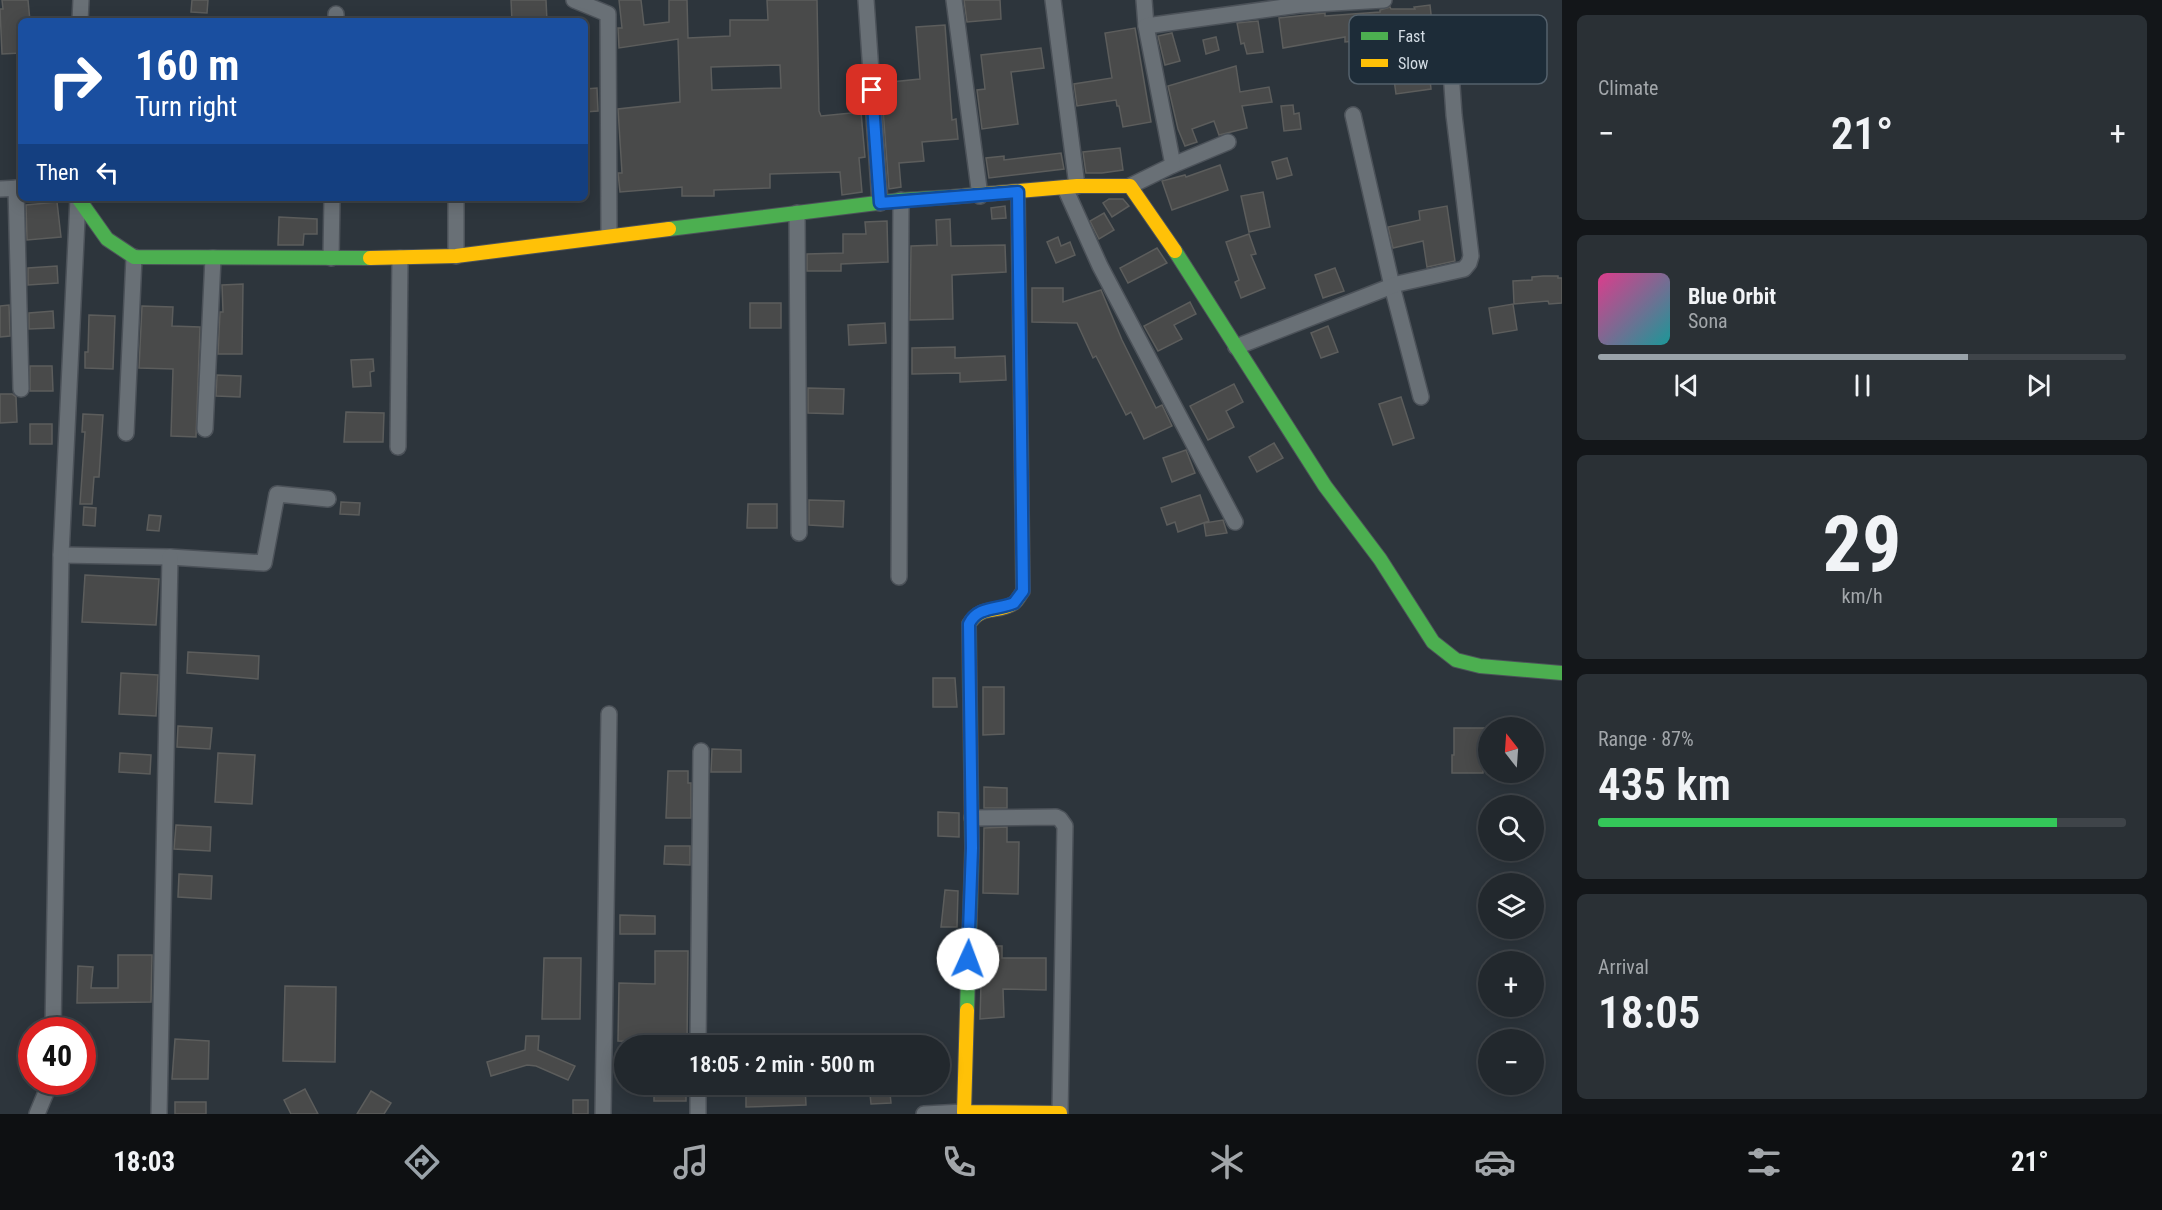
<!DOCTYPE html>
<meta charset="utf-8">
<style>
body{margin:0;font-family:"Roboto Condensed",sans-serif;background:#2a3035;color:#f1f3f6;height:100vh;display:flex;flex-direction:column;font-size:22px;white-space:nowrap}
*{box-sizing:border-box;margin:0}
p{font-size:20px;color:#a2a6aa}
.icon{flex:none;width:33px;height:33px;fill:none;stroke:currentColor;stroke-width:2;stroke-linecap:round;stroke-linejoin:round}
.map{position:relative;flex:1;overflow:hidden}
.side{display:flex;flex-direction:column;gap:15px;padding:15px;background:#131619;width:600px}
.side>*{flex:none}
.guide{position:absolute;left:18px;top:18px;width:570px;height:183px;border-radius:9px;box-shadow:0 3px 15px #0003,0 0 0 2px #3f4449;background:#1a4fa0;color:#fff;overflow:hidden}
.needle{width:39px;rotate:343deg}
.controls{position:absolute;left:1478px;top:717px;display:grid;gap:12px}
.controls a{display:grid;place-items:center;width:66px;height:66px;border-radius:50%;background:#22282d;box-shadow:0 3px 15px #0003,0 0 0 2px #3f4449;font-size:30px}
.speed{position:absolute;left:18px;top:1017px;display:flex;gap:12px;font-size:30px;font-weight:700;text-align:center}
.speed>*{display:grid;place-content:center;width:78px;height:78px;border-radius:50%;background:#22282d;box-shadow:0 3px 15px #0003,0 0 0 2px #3f4449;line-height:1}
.speed .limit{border:9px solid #d22;background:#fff;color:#111}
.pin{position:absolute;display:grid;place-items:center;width:51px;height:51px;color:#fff;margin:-26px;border-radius:12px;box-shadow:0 3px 9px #0006}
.me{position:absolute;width:66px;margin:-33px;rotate:2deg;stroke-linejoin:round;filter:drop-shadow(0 0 4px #0008)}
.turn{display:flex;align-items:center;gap:21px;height:126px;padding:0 18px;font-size:27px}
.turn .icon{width:78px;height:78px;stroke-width:2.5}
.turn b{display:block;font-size:42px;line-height:51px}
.then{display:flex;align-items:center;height:57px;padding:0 18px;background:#0003;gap:12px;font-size:22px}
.big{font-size:45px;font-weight:600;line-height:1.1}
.side .widget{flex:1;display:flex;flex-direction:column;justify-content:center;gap:9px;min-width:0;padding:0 21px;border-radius:9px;background:#2a3035}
.side .dial{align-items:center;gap:0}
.dial b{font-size:78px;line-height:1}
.song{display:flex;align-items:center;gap:18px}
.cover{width:72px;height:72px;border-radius:9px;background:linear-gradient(135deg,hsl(330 70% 55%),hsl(180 70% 35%))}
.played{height:6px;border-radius:3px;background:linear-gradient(90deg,#99a2a9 70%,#3f4449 70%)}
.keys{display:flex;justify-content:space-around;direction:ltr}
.heat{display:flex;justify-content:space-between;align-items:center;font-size:33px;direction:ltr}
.charge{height:9px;border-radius:4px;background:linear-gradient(90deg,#34c759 87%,#3f4449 0)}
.trip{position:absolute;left:614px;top:1035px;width:336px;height:60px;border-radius:30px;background:#22282d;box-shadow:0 3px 15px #0003,0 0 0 2px #3f4449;font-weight:600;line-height:60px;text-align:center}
.menu{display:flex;height:96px;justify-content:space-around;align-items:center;background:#0e1012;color:#a2a6aa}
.menu .icon{width:42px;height:42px}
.menu .selected{color:#99a2a9}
.menu b{font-size:27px;color:#f1f3f6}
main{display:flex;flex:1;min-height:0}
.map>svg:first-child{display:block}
.building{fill:#494a4a;stroke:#5c5d5c;stroke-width:1.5;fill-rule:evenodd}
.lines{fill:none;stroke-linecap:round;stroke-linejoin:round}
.street-casing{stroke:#4c5259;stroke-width:18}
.fast-casing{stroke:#4c5259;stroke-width:16}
.slow-casing{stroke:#4c5259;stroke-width:16}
.street{stroke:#697076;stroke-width:15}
.fast{stroke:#4caf50;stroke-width:14}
.slow{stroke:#ffc107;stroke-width:14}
.route-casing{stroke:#114b97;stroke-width:15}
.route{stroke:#1a73e8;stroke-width:10}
.key{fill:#1d2c38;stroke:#54616c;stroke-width:1.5}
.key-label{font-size:16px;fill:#d3dce4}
</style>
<main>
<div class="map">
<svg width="1562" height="1114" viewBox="0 0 1562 1114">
<rect width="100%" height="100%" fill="#2d353c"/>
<!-- building -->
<g class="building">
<path d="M 2,0 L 28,0 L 30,21 L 21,21 L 21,53 L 2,54 L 0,9 L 3,9 Z"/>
<path d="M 192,0 L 208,0 L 207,13 L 191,12 Z"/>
<path d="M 511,0 L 546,0 L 547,21 L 512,21 Z"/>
<path d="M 619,0 L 641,0 L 644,25 L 669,22 L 669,0 L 687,0 L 688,38 L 730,36 L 730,20 L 768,20 L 767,0 L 817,0 L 819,111 L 821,116 L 861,112 L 865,157 L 859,158 L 862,192 L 842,195 L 840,172 L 770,174 L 770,188 L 714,190 L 714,196 L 682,196 L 682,187 L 620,192 L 618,173 L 622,173 L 618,109 L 680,102 L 678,39 L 619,48 L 618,28 L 622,28 ZM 780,65 L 781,88 L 712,90 L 711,67 Z"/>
<path d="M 964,0 L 1000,0 L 1001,19 L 967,22 Z"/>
<path d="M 1430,5 L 1433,32 L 1396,34 L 1396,28 L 1366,29 L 1367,40 L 1345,42 L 1345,37 L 1283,48 L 1279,18 L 1325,13 L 1325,16 L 1380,12 L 1380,10 L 1390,7 L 1391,9 L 1415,9 L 1414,7 Z"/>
<path d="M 1258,21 L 1263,52 L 1247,54 L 1244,43 L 1241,44 L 1237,23 Z"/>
<path d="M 945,25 L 952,120 L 956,119 L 958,139 L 922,142 L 924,161 L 899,163 L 901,187 L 889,189 L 881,83 L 920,79 L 916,27 Z"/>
<path d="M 1135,28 L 1151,122 L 1123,127 L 1119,106 L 1117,106 L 1116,100 L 1077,106 L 1074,84 L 1112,78 L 1105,33 Z"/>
<path d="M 1172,33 L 1180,61 L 1165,65 L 1158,36 Z"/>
<path d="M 1216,37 L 1219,50 L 1206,54 L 1203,40 Z"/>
<path d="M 1041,48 L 1044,68 L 1011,72 L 1018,124 L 982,129 L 977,90 L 985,89 L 981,55 Z"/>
<path d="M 1427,52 L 1431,89 L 1396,94 L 1391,57 Z"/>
<path d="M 1236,66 L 1240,92 L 1269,87 L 1272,102 L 1242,106 L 1247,128 L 1219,135 L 1214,121 L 1192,129 L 1197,142 L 1185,146 L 1178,129 L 1168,86 Z"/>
<path d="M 597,88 L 598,111 L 585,112 L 585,89 Z"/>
<path d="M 1293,105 L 1294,114 L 1299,113 L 1301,129 L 1284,131 L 1281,106 Z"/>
<path d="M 1120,148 L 1123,170 L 1102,173 L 1086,173 L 1083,152 Z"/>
<path d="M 1061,153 L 1064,169 L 989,178 L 986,158 L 1004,156 L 1004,160 Z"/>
<path d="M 1287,158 L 1292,175 L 1277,179 L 1272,162 Z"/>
<path d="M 1220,165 L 1228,190 L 1172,210 L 1162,181 L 1185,175 L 1186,177 Z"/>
<path d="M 1263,192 L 1270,227 L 1249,232 L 1241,196 Z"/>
<path d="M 1109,199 L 1123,199 L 1129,206 L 1112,217 L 1103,203 Z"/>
<path d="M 57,202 L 61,237 L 27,240 L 26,205 Z"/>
<path d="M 1005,206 L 1006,218 L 992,219 L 991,208 Z"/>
<path d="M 1447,206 L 1455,261 L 1427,267 L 1423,241 L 1393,248 L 1388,227 L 1420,220 L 1419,211 Z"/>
<path d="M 1104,213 L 1114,230 L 1099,239 L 1090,221 Z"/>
<path d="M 279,217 L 317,219 L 317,234 L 304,234 L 303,245 L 278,245 Z"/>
<path d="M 950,219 L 951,246 L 1005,245 L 1006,272 L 952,275 L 953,319 L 910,320 L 911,246 L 937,245 L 936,220 Z"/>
<path d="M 887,221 L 888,262 L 841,264 L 841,271 L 807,271 L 807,254 L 843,253 L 843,234 L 866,234 L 865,222 Z"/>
<path d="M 1249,234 L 1256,254 L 1251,255 L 1265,288 L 1241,298 L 1235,282 L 1239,280 L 1226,242 Z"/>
<path d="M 1058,237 L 1061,246 L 1070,242 L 1075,255 L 1056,263 L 1047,242 Z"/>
<path d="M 1157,248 L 1167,263 L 1128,283 L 1120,268 Z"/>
<path d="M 57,266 L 58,283 L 28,285 L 28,268 Z"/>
<path d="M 1335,268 L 1344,291 L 1323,298 L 1315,275 Z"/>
<path d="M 1543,276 L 1558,276 L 1558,278 L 1562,278 L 1562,303 L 1549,304 L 1548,301 L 1514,304 L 1513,281 L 1532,280 L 1532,277 Z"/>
<path d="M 243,284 L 242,354 L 218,354 L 220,312 L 223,312 L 222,285 Z"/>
<path d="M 1032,288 L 1063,288 L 1063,302 L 1101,290 L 1122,340 L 1156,408 L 1162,405 L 1172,426 L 1144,439 L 1131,412 L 1126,415 L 1096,356 L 1093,358 L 1077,323 L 1032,322 Z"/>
<path d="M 1190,302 L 1196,314 L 1174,325 L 1182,339 L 1158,351 L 1144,326 Z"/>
<rect x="750" y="303" width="31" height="25"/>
<path d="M 1513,304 L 1517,330 L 1493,334 L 1489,308 Z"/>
<path d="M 9,305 L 10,336 L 0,337 L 0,306 Z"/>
<path d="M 142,306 L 173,307 L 172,326 L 200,327 L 196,437 L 171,436 L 173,369 L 139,368 Z"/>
<path d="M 53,311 L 54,328 L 29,329 L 29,313 Z"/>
<path d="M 89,315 L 115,316 L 113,369 L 85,368 L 85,352 L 88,352 Z"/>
<path d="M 885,323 L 886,343 L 849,345 L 848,325 Z"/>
<path d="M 1328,326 L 1338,352 L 1321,358 L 1311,333 Z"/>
<path d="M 955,347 L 955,358 L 1005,356 L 1006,380 L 960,382 L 960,373 L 912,374 L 912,348 Z"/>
<path d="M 373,359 L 374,371 L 370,372 L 371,386 L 353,387 L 351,360 Z"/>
<path d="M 30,366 L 52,366 L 53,391 L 30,391 Z"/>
<path d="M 217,375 L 241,376 L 240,397 L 216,396 Z"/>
<path d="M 1234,384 L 1243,402 L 1226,411 L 1234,427 L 1208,440 L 1190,406 Z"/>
<path d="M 808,388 L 844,389 L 843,414 L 808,413 Z"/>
<path d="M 0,394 L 12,394 L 16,397 L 17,422 L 0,423 Z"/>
<path d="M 1401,397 L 1414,438 L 1393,445 L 1379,404 Z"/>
<path d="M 346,412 L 384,413 L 383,442 L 344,442 Z"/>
<path d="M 83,414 L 103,415 L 99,477 L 94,477 L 92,504 L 80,504 L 85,432 L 82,432 Z"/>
<rect x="30" y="424" width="22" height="20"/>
<path d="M 1274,443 L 1283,458 L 1257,472 L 1249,457 Z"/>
<path d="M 1186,450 L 1195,473 L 1172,482 L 1163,458 Z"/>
<path d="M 1200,495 L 1209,521 L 1178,532 L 1175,522 L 1167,525 L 1161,508 Z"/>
<path d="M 809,500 L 844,501 L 843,527 L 809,525 Z"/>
<path d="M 341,502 L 360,503 L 359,515 L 340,514 Z"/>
<path d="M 748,504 L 777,504 L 777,528 L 747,528 Z"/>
<path d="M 84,507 L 96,508 L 95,526 L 83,525 Z"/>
<path d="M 149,515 L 161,516 L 159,531 L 147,530 Z"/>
<path d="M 1223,520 L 1227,533 L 1206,536 L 1204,523 Z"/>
<path d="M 85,575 L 159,579 L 156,625 L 82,622 Z"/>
<path d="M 188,652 L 259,656 L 258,679 L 187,673 Z"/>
<path d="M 121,673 L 158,675 L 156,716 L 119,714 Z"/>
<path d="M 933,678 L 955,678 L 957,707 L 933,707 Z"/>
<path d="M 983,687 L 1004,687 L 1004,734 L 983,735 Z"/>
<path d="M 178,726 L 212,728 L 210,749 L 177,747 Z"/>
<path d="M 1454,728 L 1486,728 L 1483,773 L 1452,773 L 1452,755 L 1454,755 Z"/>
<path d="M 712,749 L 741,750 L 741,772 L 711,772 Z"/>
<path d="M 120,753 L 151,755 L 150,774 L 119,772 Z"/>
<path d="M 218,753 L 255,755 L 252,804 L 215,802 Z"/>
<path d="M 668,771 L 688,771 L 688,783 L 691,783 L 691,818 L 666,818 Z"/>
<path d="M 984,787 L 1007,788 L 1007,808 L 984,808 Z"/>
<path d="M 938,812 L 959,813 L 959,837 L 938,836 Z"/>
<path d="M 176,825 L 211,827 L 210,851 L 174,849 Z"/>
<path d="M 1007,827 L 1007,842 L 1019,842 L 1018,894 L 983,893 L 984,828 Z"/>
<path d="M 665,846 L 690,846 L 690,865 L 664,864 Z"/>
<path d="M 179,874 L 212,876 L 211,899 L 178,897 Z"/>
<path d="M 945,890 L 958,891 L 957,927 L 941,927 Z"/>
<path d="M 620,915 L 655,916 L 655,934 L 620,934 Z"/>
<path d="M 982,946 L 1002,946 L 1002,958 L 1046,958 L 1046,990 L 1003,989 L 1004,1017 L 980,1019 Z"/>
<path d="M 655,951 L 688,951 L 687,1046 L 655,1046 L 655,1042 L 618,1041 L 619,983 L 655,984 Z"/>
<path d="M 118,955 L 152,955 L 151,1002 L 77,1003 L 78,966 L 93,967 L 91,988 L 118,988 Z"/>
<path d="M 544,958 L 581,958 L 580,1019 L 542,1019 Z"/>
<path d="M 285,986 L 336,987 L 335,1062 L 283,1061 Z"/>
<path d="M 526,1036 L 539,1036 L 538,1050 L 575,1066 L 568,1080 L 536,1066 L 527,1065 L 491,1076 L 487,1062 L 525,1050 Z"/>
<path d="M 175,1039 L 209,1041 L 208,1079 L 172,1079 Z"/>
<rect x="654" y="1084" width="32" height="17"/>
<path d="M 746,1084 L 805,1084 L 806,1105 L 746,1107 Z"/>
<path d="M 869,1084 L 889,1084 L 891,1103 L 871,1104 Z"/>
<path d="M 305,1089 L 318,1114 L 291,1114 L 284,1100 Z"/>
<path d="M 371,1091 L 391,1103 L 384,1114 L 357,1114 Z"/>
<rect x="573" y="1100" width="15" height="14"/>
<rect x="175" y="1102" width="31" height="12"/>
</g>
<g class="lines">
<defs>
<g id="street">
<path d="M 574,0 L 608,14 L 609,235"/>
<path d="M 866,0 L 880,203"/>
<path d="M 954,0 L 980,196"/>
<path d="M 1053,0 L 1077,186"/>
<path d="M 1144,0 L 1146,26"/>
<path d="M 80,21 L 81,0"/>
<path d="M 336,21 L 336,14"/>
<path d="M 1353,115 L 1392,286 L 1421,397"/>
<path d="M 1173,165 L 1228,142"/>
<path d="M 1130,186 L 1173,165 L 1146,26 L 1299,5 L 1384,0"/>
<path d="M 16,188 L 21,389"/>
<path d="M 1065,188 L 1100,266 L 1235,522"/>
<path d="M 0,189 L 21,188"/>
<path d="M 456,198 L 456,256"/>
<path d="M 797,213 L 799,533"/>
<path d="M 331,258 L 332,198"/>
<path d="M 1236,347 L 1397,284 L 1464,269 L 1469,263 L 1471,256 L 1454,115 L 1448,28"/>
<path d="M 205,429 L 213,258"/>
<path d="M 126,433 L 134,257"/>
<path d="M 398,447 L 400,258"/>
<path d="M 61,555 L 170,557 L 264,563 L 277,494 L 328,499"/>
<path d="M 899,577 L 901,200"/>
<path d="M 972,818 L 1056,817 L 1060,819 L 1065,826 L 1060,1114"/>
<path d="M 53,1030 L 61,555 L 78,198"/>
<path d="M 698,1046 L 701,751"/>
<path d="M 37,1114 L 47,1090 L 48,1082"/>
<path d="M 159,1114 L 170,557"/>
<path d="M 603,1114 L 609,714"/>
<path d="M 698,1114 L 698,1084"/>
<path d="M 924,1114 L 964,1112 L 963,1114"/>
</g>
<g id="fast">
<path d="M 78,198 L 107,239 L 134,257 L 370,258"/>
<path d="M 669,229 L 901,200 L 951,197"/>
<path d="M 1175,251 L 1325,486 L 1380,559 L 1433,642 L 1456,660 L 1480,666 L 1562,673"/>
<path d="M 967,1010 L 972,848 L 969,624"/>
</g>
<g id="slow">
<path d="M 951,197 L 1077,186 L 1130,186 L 1175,251"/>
<path d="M 370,258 L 456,256 L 669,229"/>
<path d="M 969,624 C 981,604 998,614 1014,603 C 1017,601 1020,595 1023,591 L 1018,192"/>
<path d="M 967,1010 L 964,1112 L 1060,1113"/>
</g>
</defs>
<!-- street casing -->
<use href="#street" class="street-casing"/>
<!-- fast casing -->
<use href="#fast" class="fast-casing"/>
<!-- slow casing -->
<use href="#slow" class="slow-casing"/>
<!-- street -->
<use href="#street" class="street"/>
<!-- fast -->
<use href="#fast" class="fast"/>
<!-- slow -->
<use href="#slow" class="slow"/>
</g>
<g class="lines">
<defs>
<path id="route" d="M 872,90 L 880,203 L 1018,192 L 1023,591 L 1014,603 C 998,610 977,606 969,624 L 972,848 L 968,959"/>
</defs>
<!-- route casing -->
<use href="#route" class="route-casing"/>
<!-- route -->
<use href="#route" class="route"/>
</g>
<!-- legend -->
<rect x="1349" y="15" width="198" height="69" rx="9" class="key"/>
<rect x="1361" y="32" width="27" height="8" fill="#4caf50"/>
<rect x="1361" y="59" width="27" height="8" fill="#ffc107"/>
<g class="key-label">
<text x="1398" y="42">Fast</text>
<text x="1398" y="69">Slow</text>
</g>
</svg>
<div class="controls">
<a><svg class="needle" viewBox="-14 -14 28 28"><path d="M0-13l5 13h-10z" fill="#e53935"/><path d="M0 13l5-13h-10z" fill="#a2a6aa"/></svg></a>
<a><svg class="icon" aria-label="search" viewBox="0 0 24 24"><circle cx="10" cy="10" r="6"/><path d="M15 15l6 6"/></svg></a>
<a><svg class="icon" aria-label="layers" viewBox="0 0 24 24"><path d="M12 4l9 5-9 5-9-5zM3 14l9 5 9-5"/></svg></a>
<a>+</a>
<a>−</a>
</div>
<div class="speed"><div class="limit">40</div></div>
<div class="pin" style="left:872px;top:90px;background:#d93025"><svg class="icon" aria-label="arrive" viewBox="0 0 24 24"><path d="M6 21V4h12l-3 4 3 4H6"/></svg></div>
<svg class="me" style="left:968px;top:959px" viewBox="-20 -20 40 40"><circle r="19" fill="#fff"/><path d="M0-13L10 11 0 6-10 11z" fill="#1a73e8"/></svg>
<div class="trip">18:05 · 2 min · 500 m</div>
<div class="guide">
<div class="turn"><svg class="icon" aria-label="right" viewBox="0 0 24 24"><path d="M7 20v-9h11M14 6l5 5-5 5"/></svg><div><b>160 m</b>Turn right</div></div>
<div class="then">Then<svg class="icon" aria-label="left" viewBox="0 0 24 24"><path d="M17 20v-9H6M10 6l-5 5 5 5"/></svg></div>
</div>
</div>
<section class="side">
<div class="widget"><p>Climate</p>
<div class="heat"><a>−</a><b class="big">21°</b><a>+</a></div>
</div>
<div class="widget">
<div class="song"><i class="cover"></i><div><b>Blue Orbit</b><p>Sona</p></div></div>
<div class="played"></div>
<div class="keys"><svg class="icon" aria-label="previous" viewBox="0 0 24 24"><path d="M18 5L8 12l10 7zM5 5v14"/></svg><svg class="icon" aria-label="pause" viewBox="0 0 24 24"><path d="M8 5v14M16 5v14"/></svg><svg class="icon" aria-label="next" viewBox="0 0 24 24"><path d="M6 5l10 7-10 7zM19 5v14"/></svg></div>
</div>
<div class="widget dial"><b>29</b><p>km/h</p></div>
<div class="widget"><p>Range · 87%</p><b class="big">435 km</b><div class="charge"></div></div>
<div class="widget"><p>Arrival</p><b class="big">18:05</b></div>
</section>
</main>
<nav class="menu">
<b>18:03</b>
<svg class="icon selected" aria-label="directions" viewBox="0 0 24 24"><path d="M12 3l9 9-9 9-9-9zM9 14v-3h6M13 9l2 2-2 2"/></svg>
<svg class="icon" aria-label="music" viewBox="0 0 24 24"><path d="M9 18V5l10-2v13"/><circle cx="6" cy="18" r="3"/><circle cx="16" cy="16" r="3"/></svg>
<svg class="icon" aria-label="phone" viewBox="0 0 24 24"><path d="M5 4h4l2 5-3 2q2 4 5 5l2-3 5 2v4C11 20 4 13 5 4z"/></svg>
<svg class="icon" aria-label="climate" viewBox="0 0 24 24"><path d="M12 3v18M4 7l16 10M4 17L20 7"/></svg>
<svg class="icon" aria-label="car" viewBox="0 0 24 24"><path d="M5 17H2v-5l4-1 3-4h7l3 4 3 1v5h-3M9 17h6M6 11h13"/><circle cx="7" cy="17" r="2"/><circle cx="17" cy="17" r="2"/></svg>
<svg class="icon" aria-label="filters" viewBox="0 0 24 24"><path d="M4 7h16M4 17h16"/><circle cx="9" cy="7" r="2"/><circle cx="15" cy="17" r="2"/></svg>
<b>21°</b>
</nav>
